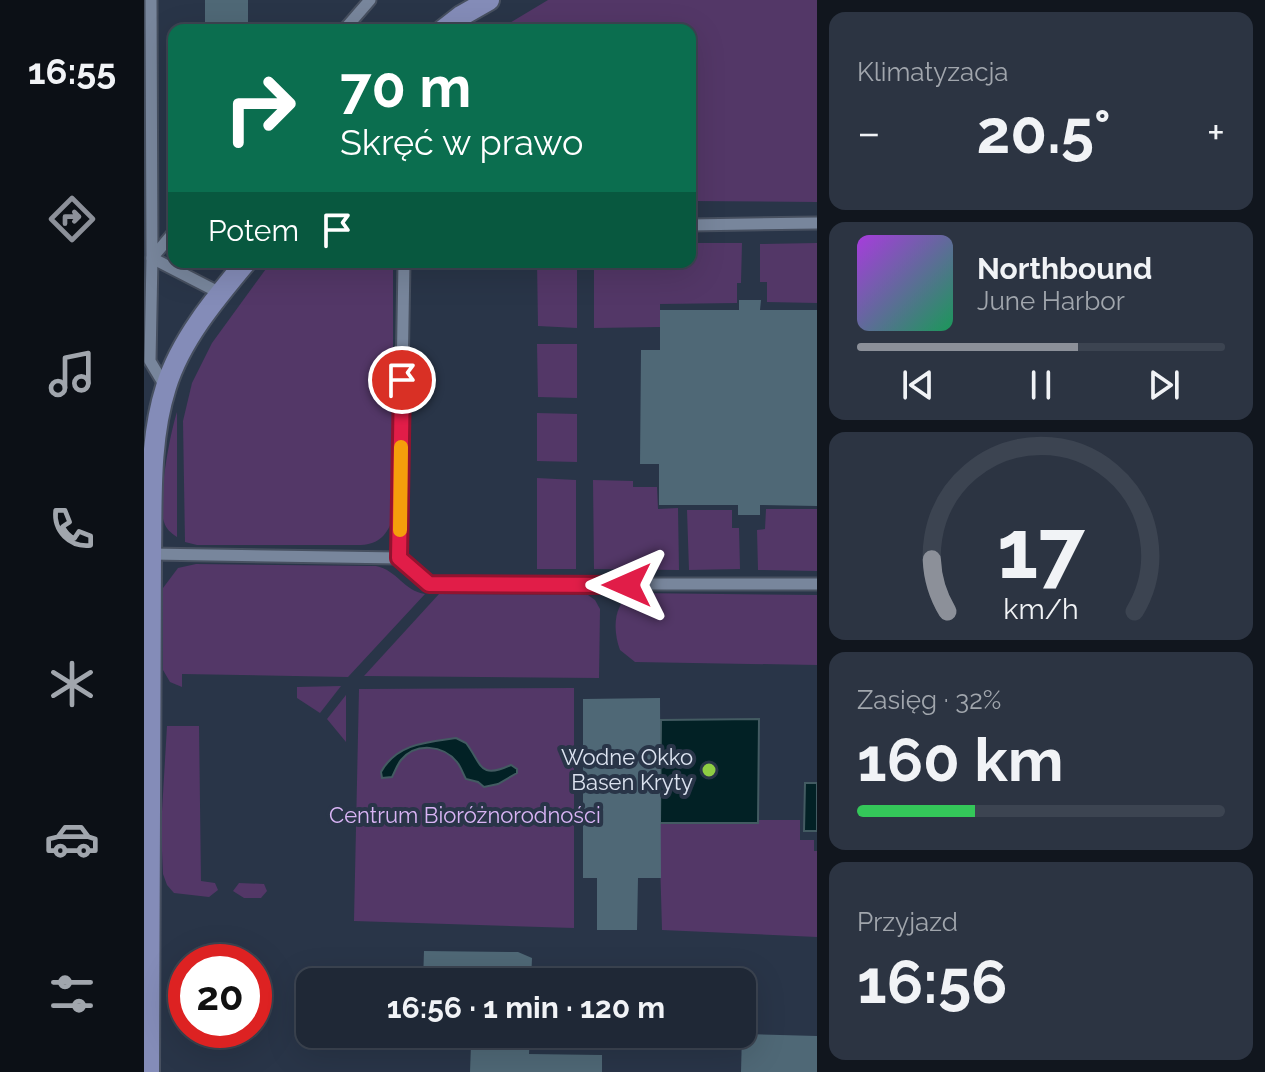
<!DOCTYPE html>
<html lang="pl">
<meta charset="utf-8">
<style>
body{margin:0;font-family:Raleway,sans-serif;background:#2c3442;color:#f1f3f6;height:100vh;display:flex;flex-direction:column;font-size:30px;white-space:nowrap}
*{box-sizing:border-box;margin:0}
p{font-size:26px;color:#a1a6ad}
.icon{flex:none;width:44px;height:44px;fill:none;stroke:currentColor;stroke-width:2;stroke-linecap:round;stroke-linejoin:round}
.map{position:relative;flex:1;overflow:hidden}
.sheet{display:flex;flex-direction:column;gap:12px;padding:12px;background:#11161e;width:448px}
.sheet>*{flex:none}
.hud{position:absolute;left:24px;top:24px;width:528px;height:244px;border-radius:16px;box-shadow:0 8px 32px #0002,0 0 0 2px #3c4451;background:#0b6e4f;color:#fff;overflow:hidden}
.speed{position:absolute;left:24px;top:944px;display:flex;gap:16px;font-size:40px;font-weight:700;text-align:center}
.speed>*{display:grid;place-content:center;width:104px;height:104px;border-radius:50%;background:#1f2836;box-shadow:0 8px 32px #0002,0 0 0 2px #3c4451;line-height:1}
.speed .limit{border:12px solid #d22;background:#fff;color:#111}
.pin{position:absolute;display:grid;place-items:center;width:68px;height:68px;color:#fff;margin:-34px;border:4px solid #fff;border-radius:50%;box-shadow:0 2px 8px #0007}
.me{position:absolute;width:88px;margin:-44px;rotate:270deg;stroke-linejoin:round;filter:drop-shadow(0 0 6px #0008)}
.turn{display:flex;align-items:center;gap:28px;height:168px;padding:0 40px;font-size:36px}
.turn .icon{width:104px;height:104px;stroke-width:2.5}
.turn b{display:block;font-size:56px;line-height:68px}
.then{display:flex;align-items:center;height:76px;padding:0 40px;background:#0003;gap:16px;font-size:30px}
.big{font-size:60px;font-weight:700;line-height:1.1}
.sheet .tile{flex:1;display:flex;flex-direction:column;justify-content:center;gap:12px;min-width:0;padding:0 28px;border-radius:16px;background:#2c3442}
.sheet .dial{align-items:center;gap:0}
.dial svg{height:208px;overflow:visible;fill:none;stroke:#3c4451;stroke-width:7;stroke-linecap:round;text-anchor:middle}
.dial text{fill:#f1f3f6;stroke:none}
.song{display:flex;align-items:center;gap:24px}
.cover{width:96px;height:96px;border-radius:12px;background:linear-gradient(135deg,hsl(280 70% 55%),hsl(150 70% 35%))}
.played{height:8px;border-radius:4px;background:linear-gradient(90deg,#8c9099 60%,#3c4451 60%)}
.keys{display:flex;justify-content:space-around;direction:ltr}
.heat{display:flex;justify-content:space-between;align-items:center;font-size:44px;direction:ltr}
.charge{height:12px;border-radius:6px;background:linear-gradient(90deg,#34c759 32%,#3c4451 0)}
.trip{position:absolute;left:152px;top:968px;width:460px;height:80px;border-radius:16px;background:#1f2836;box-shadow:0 8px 32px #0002,0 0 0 2px #3c4451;font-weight:700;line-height:80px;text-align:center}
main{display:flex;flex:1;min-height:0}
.tabs{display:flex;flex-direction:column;width:144px;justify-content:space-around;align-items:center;background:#0c1016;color:#a1a6ad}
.tabs .icon{width:56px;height:56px}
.tabs .selected{color:#8c9099}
.tabs b{font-size:36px;color:#f1f3f6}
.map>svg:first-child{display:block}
.green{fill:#533767}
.water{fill:#022125;stroke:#435b62;stroke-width:2}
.building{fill:#4f6876}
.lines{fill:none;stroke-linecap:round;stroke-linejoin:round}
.lane-casing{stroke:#475060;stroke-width:15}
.secondary-casing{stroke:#475060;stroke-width:24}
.lane{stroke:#78869c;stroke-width:11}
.secondary{stroke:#848cb8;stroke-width:20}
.route-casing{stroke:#92132f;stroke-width:20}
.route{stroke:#e11d48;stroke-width:14}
.slow{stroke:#f59e0b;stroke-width:14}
.poi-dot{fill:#8ecd43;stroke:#293548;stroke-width:3}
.labels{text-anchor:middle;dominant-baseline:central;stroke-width:8;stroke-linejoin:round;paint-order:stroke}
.poi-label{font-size:22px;fill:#dce3f0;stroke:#293548;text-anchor:end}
.park-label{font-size:22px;fill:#d9b4f5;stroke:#293548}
</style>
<main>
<nav class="tabs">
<b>16:55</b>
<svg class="icon selected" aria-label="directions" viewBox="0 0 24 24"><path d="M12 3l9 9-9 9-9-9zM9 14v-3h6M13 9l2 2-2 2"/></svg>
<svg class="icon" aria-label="music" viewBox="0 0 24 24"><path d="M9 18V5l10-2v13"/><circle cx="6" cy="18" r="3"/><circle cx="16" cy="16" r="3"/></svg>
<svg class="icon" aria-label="phone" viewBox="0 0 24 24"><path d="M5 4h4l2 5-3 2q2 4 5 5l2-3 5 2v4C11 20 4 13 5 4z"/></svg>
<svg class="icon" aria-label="climate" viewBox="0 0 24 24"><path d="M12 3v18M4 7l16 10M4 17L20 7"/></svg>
<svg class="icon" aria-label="car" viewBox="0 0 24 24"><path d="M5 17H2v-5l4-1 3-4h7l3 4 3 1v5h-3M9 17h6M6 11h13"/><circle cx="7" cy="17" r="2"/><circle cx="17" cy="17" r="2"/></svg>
<svg class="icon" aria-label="filters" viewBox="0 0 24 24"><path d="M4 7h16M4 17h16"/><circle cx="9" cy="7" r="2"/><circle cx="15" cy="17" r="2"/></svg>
</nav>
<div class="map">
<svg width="673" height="1072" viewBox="0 0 673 1072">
<rect width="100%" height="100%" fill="#293548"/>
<!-- green -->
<g class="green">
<path d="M 404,0 L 673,0 L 673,202 L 546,201 L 546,30 L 354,30 Z"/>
<path d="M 546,243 L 598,243 L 597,283 L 593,283 L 593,303 L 516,304 L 516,327 L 450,328 L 450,262 L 546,262 Z"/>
<path d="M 673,243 L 673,303 L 623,302 L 623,282 L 616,282 L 616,244 Z"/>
<path d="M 127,262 L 249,262 L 249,518 C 243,535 235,544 217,545 L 53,545 L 41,542 L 39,421 L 48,383 L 68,343 Z"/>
<path d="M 393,262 L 433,262 L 433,328 L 394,326 Z"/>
<path d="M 393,344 L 433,344 L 433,398 L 394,397 Z"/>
<path d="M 33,412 L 33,537 C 27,533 22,529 20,522 C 13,503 26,433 33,412 Z"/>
<path d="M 393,413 L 433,414 L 433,462 L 393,461 Z"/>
<path d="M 393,478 L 432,480 L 432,569 L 393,569 Z"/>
<path d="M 449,480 L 489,481 L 489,487 L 513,487 L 514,509 L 534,508 L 535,570 L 450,569 Z"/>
<path d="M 622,509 L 673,509 L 673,571 L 614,570 L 613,530 L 621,529 Z"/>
<path d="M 543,510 L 588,510 L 588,528 L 595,528 L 596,569 L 545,570 Z"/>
<path d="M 52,564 L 232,566 C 253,570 260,591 281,594 L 204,677 L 38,674 L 38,687 L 26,682 L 19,670 L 19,588 L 34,568 Z"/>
<path d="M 490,593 L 673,595 L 673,665 L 491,662 L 476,650 C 469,631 468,603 490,593 Z"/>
<path d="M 295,594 L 444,595 L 451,600 L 456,609 L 455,678 L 220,676 Z"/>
<path d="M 197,686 L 176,713 L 153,698 L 153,687 Z"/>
<path d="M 430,688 L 430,928 L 210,921 L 215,689 Z"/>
<path d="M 202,695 L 202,742 L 183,719 Z"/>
<path d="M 23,726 L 55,726 L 57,881 L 71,883 L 74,890 L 65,897 L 30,893 L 23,885 L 19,874 L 17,828 Z"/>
<path d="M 614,820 L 656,820 L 656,840 L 670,840 L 670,851 L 673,851 L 673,937 L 518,930 L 515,823 L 614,823 Z"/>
<path d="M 95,883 L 120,884 L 123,891 L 117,898 L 100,898 L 89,891 Z"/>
</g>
<!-- water -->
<g class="water">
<path d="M 615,719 L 614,823 L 516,823 L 517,720 Z"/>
<path d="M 312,738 L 322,743 C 338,764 335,780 367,765 L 373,769 L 373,773 L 354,784 L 340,787 L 334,782 L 322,779 C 319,774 317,767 313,762 C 299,745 272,742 257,760 C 253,765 251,771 248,777 L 238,778 L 237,772 C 253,743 284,742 312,738 Z"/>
<path d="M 661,783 L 673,783 L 673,831 L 660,831 Z"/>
</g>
<!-- building -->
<g class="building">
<rect x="61" y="0" width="43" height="30"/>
<path d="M 595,300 L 617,300 L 616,310 L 673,310 L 673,506 L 616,505 L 616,515 L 594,515 L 594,505 L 515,505 L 515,464 L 496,464 L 497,350 L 516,350 L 516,310 L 595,310 Z"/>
<path d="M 516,698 L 517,878 L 494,878 L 493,930 L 453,930 L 453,878 L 439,878 L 439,699 Z"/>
<path d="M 280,951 L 374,952 L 388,958 L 387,982 L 279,982 Z"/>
<path d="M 334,1034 L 386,1034 L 385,1054 L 458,1055 L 458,1072 L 326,1072 L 327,1044 L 335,1044 Z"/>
<path d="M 598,1034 L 673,1036 L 673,1072 L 597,1072 Z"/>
</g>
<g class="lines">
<defs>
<g id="lane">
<path d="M 7,0 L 8,258 L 76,293"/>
<path d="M 200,30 L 226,0"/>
<path d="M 546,225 L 673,223"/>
<path d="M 21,386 L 6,361 L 8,258 L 30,232"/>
<path d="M 7,554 L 255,558 L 285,584 L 673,584"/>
<path d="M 255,558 L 260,262"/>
</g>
<g id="secondary">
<path d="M 299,30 L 317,16 L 345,0"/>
<path d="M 5,1072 L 7,554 C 8,500 5,440 22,387 C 36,341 71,299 102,262"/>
</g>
</defs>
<!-- lane casing -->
<use href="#lane" class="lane-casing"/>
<!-- secondary casing -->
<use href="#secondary" class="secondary-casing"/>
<!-- lane -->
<use href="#lane" class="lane"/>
<!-- secondary -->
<use href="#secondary" class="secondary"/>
</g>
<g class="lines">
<defs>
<path id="route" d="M 258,380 L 255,558 L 285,584 L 483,585"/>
</defs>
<!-- route casing -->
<use href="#route" class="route-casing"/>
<!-- route -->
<use href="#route" class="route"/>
<!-- slow -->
<path class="slow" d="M 256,530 L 257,447"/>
</g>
<!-- markers -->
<circle class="poi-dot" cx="565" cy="770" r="8"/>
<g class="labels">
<!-- poi labels -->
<g class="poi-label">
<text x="549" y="757">Wodne Okko<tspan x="549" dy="25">Basen Kryty</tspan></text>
</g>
<!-- park labels -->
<g class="park-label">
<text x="321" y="815">Centrum Bioróżnorodności</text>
</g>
</g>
</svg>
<div class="speed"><div class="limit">20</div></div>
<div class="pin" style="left:258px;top:380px;background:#d93025"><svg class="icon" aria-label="arrive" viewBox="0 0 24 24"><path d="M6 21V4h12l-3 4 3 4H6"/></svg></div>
<svg class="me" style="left:483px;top:585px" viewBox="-20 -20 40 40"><path d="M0-17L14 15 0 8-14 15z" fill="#e11d48" stroke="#fff" stroke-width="4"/></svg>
<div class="trip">16:56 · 1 min · 120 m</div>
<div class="hud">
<div class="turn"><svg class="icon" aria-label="right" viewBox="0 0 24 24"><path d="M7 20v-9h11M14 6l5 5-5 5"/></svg><div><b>70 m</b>Skręć w prawo</div></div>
<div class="then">Potem<svg class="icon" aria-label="arrive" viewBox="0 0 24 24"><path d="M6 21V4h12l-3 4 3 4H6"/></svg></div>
</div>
</div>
<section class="sheet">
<div class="tile"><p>Klimatyzacja</p>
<div class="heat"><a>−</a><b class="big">20.5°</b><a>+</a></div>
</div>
<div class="tile">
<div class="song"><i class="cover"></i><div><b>Northbound</b><p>June Harbor</p></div></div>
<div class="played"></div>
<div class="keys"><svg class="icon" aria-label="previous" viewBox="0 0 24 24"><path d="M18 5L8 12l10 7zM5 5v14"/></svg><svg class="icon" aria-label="pause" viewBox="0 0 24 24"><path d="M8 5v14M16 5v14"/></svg><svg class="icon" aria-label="next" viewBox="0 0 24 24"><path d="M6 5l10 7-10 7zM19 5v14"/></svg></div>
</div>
<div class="tile dial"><svg viewBox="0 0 100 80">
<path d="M14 69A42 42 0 1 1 86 69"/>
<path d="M14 69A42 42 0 0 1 8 49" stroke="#8c9099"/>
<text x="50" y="56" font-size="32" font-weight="700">17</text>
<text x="50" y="72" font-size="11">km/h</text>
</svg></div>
<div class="tile"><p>Zasięg · 32%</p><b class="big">160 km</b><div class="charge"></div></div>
<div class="tile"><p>Przyjazd</p><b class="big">16:56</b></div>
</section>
</main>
